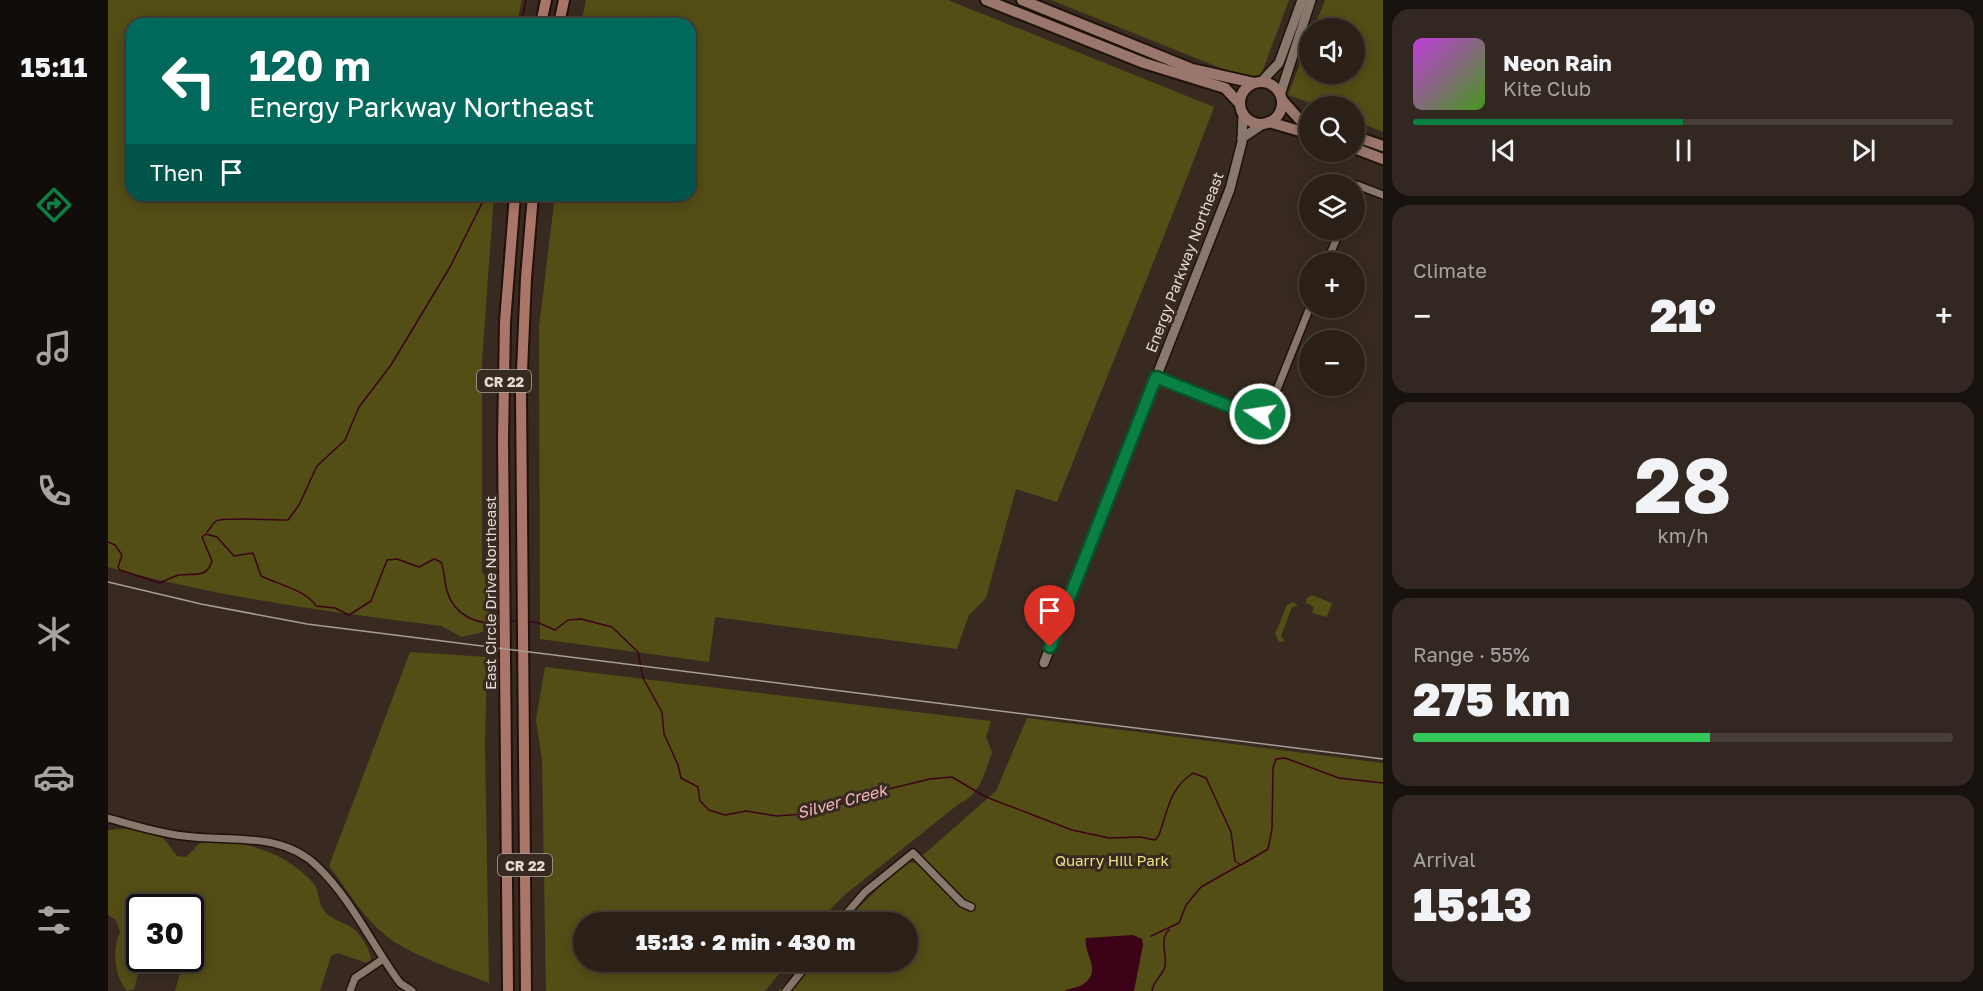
<!DOCTYPE html>
<meta charset="utf-8">
<style>
body{margin:0;font-family:"Golos Text",sans-serif;background:#322821;color:#f1f3f6;height:100vh;display:flex;flex-direction:column;font-size:22px;white-space:nowrap}
*{box-sizing:border-box;margin:0}
p{font-size:20px;color:#a5a3a2}
.icon{flex:none;width:33px;height:33px;fill:none;stroke:currentColor;stroke-width:2;stroke-linecap:round;stroke-linejoin:round}
.map{position:relative;flex:1;overflow:hidden}
.details{display:flex;flex-direction:column;gap:9px;padding:9px;background:#17120d;width:600px}
.details>*{flex:none}
.top-card{position:absolute;left:18px;top:18px;width:570px;height:183px;border-radius:18px;box-shadow:0 3px 15px #0003,0 0 0 2px #463e37;background:#00695c;color:#fff;overflow:hidden}
.controls{position:absolute;left:1191px;top:18px;display:grid;gap:12px}
.controls a{display:grid;place-items:center;width:66px;height:66px;border-radius:50%;background:#2a2018;box-shadow:0 3px 15px #0003,0 0 0 2px #463e37;font-size:30px}
.speed{position:absolute;left:18px;top:894px;display:flex;gap:12px;font-size:30px;font-weight:700;text-align:center}
.speed>*{display:grid;place-content:center;width:78px;height:78px;border-radius:50%;background:#2a2018;box-shadow:0 3px 15px #0003,0 0 0 2px #463e37;line-height:1}
.speed .limit{border:3px solid #111;border-radius:9px;background:#fff;color:#111}
.pin{position:absolute;display:grid;place-items:center;width:51px;height:51px;color:#fff;margin:-62px -26px;border-radius:50% 50% 50% 0;rotate:-45deg;box-shadow:0 0 6px #0007}
.pin .icon{rotate:45deg}
.me{position:absolute;width:66px;margin:-33px;rotate:283deg;stroke-linejoin:round;filter:drop-shadow(0 0 4px #0008)}
.turn{display:flex;align-items:center;gap:21px;height:126px;padding:0 24px;font-size:27px}
.turn .icon{width:78px;height:78px;stroke-width:2.5}
.turn b{display:block;font-size:42px;line-height:51px}
.then{display:flex;align-items:center;height:57px;padding:0 24px;background:#0003;gap:12px;font-size:22px}
.big{font-size:45px;font-weight:800;line-height:1.1}
.details .widget{flex:1;display:flex;flex-direction:column;justify-content:center;gap:9px;min-width:0;padding:0 21px;border-radius:18px;background:#322821}
.details .dial{align-items:center;gap:0}
.dial b{font-size:78px;line-height:1}
.song{display:flex;align-items:center;gap:18px}
.cover{width:72px;height:72px;border-radius:9px;background:linear-gradient(135deg,hsl(290 70% 55%),hsl(100 70% 35%))}
.played{height:6px;border-radius:3px;background:linear-gradient(90deg,#0b8043 50%,#463e37 50%)}
.keys{display:flex;justify-content:space-around;direction:ltr}
.heat{display:flex;justify-content:space-between;align-items:center;font-size:33px;direction:ltr}
.charge{height:9px;border-radius:4px;background:linear-gradient(90deg,#34c759 55%,#463e37 0)}
.trip{position:absolute;left:465px;top:912px;width:345px;height:60px;border-radius:30px;background:#2a2018;box-shadow:0 3px 15px #0003,0 0 0 2px #463e37;font-weight:800;line-height:60px;text-align:center}
main{display:flex;flex:1;min-height:0}
.tabs{display:flex;flex-direction:column;width:108px;justify-content:space-around;align-items:center;background:#110d0a;color:#a5a3a2}
.tabs .icon{width:42px;height:42px}
.tabs .active{color:#0b8043}
.tabs b{font-size:27px;color:#f1f3f6}
.map>svg:first-child{display:block}
.green{fill:#534e16}
.water{fill:#3c0318}
.lines{fill:none;stroke-linecap:round;stroke-linejoin:round}
.stream{stroke:#3c0318;stroke-width:1.5}
.minor-casing{stroke:#1f120a;stroke-width:10}
.tertiary-casing{stroke:#1f120a;stroke-width:12}
.secondary-casing{stroke:#1f120a;stroke-width:14}
.primary-casing{stroke:#1f120a;stroke-width:14}
.minor{stroke:#89786d;stroke-width:7}
.tertiary{stroke:#89786d;stroke-width:9}
.secondary{stroke:#9a776c;stroke-width:10}
.primary{stroke:#aa766a;stroke-width:10}
.rail{stroke:#a99e97;stroke-width:1.5}
.route-casing{stroke:#07532c;stroke-width:15}
.route{stroke:#0b8043;stroke-width:10}
.labels{text-anchor:middle;dominant-baseline:central;stroke-width:6;stroke-linejoin:round;paint-order:stroke}
.shield{fill:#382a20;stroke:#b0a69f;stroke-width:1.5}
.shield-label{font-size:14px;font-weight:bold;fill:#e4dbd5}
.street-label{font-size:15px;fill:#e4dbd5;stroke:#382a20}
.park-label{font-size:15px;fill:#e9e283;stroke:#382a20}
.water-label{font-size:16px;font-style:italic;fill:#f4b9c5;stroke:#382a20}
</style>
<main>
<nav class="tabs">
<b>15:11</b>
<svg class="icon active" aria-label="directions" viewBox="0 0 24 24"><path d="M12 3l9 9-9 9-9-9zM9 14v-3h6M13 9l2 2-2 2"/></svg>
<svg class="icon" aria-label="music" viewBox="0 0 24 24"><path d="M9 18V5l10-2v13"/><circle cx="6" cy="18" r="3"/><circle cx="16" cy="16" r="3"/></svg>
<svg class="icon" aria-label="phone" viewBox="0 0 24 24"><path d="M5 4h4l2 5-3 2q2 4 5 5l2-3 5 2v4C11 20 4 13 5 4z"/></svg>
<svg class="icon" aria-label="climate" viewBox="0 0 24 24"><path d="M12 3v18M4 7l16 10M4 17L20 7"/></svg>
<svg class="icon" aria-label="car" viewBox="0 0 24 24"><path d="M5 17H2v-5l4-1 3-4h7l3 4 3 1v5h-3M9 17h6M6 11h13"/><circle cx="7" cy="17" r="2"/><circle cx="17" cy="17" r="2"/></svg>
<svg class="icon" aria-label="filters" viewBox="0 0 24 24"><path d="M4 7h16M4 17h16"/><circle cx="9" cy="7" r="2"/><circle cx="15" cy="17" r="2"/></svg>
</nav>
<div class="map">
<svg width="1275" height="991" viewBox="0 0 1275 991">
<rect width="100%" height="100%" fill="#382a20"/>
<!-- green -->
<g class="green">
<path d="M 0,0 L 414,0 L 409,24 L 24,24 L 24,195 L 386,195 L 374,361 L 374,572 C 381,580 386,604 382,615 C 380,622 375,623 375,632 L 354,637 L 333,626 C 221,612 109,597 0,567 Z"/>
<path d="M 478,0 L 840,0 L 1106,107 C 1056,240 1001,370 949,502 L 908,489 L 878,598 L 861,615 L 849,649 L 607,617 L 601,662 L 432,639 L 431,327 L 447,195 L 582,195 L 582,24 L 473,24 Z"/>
<path d="M 943,0 L 1181,0 L 1150,83 Z"/>
<path d="M 1217,0 L 1275,0 L 1275,132 L 1247,121 L 1246,106 L 1211,106 L 1180,95 L 1201,40 L 1202,74 L 1246,74 L 1246,28 L 1206,28 Z"/>
<path d="M 1204,595 L 1224,603 L 1219,617 L 1204,613 L 1206,607 L 1198,603 L 1198,599 Z"/>
<path d="M 1185,602 L 1190,606 L 1184,607 L 1173,636 L 1177,641 L 1171,642 L 1167,634 L 1179,605 Z"/>
<path d="M 302,652 L 379,657 L 377,745 L 381,983 C 351,971 300,955 276,934 C 253,915 239,889 221,866 Z"/>
<path d="M 437,667 L 883,721 L 878,737 L 884,752 C 877,772 872,795 852,803 L 734,897 L 711,922 L 476,922 L 476,962 L 681,962 L 657,991 L 438,991 L 434,760 L 428,720 Z"/>
<path d="M 919,718 L 1275,763 L 1275,991 L 670,991 L 700,962 L 800,962 L 800,922 L 735,922 L 793,867 L 801,862 L 806,863 L 888,791 Z"/>
<path d="M 27,828 L 53,835 L 69,856 L 78,857 L 93,842 C 134,839 177,851 206,884 C 212,892 210,905 218,913 C 233,926 245,921 257,943 C 260,949 263,954 263,960 L 258,963 L 230,953 L 223,956 L 212,991 L 67,991 L 72,974 L 69,968 L 55,959 L 82,958 L 82,908 L 32,908 L 32,958 L 34,959 L 26,989 L 19,991 C 6,975 4,950 12,932 L 8,920 L 0,915 L 0,830 Z"/>
</g>
<!-- water -->
<path class="water" d="M 1025,935 L 1034,939 L 1035,945 L 1026,991 L 956,991 C 962,988 969,988 974,985 C 996,971 975,955 978,938 Z"/>
<g class="lines">
<!-- stream -->
<g class="stream">
<path d="M 413,24 L 418,0"/>
<path d="M 99,532 C 102,529 105,523 108,521 C 114,517 168,520 180,520 L 191,505 L 209,466 L 237,440 L 251,407 L 283,365 L 342,267 L 378,195"/>
<path d="M 0,542 L 7,545 L 14,555 L 10,567 L 12,570 L 52,583 C 58,580 64,577 71,575 C 85,573 99,579 104,561 L 94,537 L 98,534 L 109,537 L 126,556 L 145,553 L 153,576 C 167,583 200,591 208,606 L 227,608 L 241,615 L 263,601 L 279,560 L 289,559 L 311,567 L 326,559 L 333,562 C 337,572 336,581 339,591 C 346,615 369,626 393,622"/>
<path d="M 401,621 L 411,621"/>
<path d="M 419,621 L 431,623 L 447,630 L 460,620 L 473,619 L 504,627 L 530,652 L 535,678 L 554,712 L 556,734 L 570,765 L 573,778 L 590,787 L 592,801 L 601,810 L 617,815 L 638,811 L 669,816 L 695,814 L 740,802 L 761,791 L 768,792 L 822,779 L 844,777 L 878,797 L 964,830 L 1001,838 L 1032,837 L 1047,840 L 1051,835 C 1060,810 1061,789 1085,773 L 1098,778 L 1123,832 L 1127,861 L 1133,865 L 1160,849 L 1164,829 L 1165,768 L 1168,759 L 1177,758 L 1231,778 L 1275,783"/>
<path d="M 1043,936 L 1071,923 L 1078,905 L 1093,887 L 1132,865"/>
<path d="M 1044,991 C 1045,980 1055,976 1057,966 C 1059,954 1051,939 1061,930"/>
</g>
<defs>
<g id="minor">
<path d="M 1246,192 L 1249,185 L 1275,195"/>
<path d="M 1219,262 L 1232,230"/>
<path d="M 1048,377 L 1138,413 L 1152,414 L 1164,402 L 1202,307"/>
<path d="M 0,818 C 24,825 50,833 76,836 C 122,842 174,831 210,867 C 244,900 264,945 292,983 L 304,991"/>
<path d="M 731,922 L 757,892 L 805,853 L 854,903 L 863,907"/>
<path d="M 242,991 L 247,978 L 275,959"/>
<path d="M 678,991 L 701,962"/>
</g>
<g id="tertiary">
<path d="M 1153,82 L 1171,63 L 1194,0"/>
<path d="M 1172,95 L 1203,0"/>
<path d="M 1134,138 L 1155,124"/>
<path d="M 936,663 L 1122,189 L 1134,142 L 1135,113"/>
</g>
<g id="secondary">
<path d="M 878,0 L 1036,63 L 1117,88 L 1132,104"/>
<path d="M 914,0 L 1084,69 L 1146,83"/>
<circle cx="1153" cy="103" r="21"/>
<path d="M 1174,100 L 1192,120 L 1202,123"/>
<path d="M 1161,122 L 1202,134"/>
<path d="M 1246,136 L 1275,146"/>
<path d="M 1246,148 L 1275,159"/>
</g>
<g id="primary">
<path d="M 433,24 L 438,0"/>
<path d="M 451,24 L 456,0"/>
<path d="M 400,991 L 395,439 L 397,322 L 407,195"/>
<path d="M 418,991 L 413,394 L 418,278 L 425,195"/>
</g>
</defs>
<!-- minor casing -->
<use href="#minor" class="minor-casing"/>
<!-- tertiary casing -->
<use href="#tertiary" class="tertiary-casing"/>
<!-- secondary casing -->
<use href="#secondary" class="secondary-casing"/>
<!-- primary casing -->
<use href="#primary" class="primary-casing"/>
<!-- minor -->
<use href="#minor" class="minor"/>
<!-- tertiary -->
<use href="#tertiary" class="tertiary"/>
<!-- secondary -->
<use href="#secondary" class="secondary"/>
<!-- primary -->
<use href="#primary" class="primary"/>
<!-- rail -->
<path class="rail" d="M 0,582 L 93,604 L 199,624 L 1275,759"/>
</g>
<g class="lines">
<defs>
<path id="route" d="M 942,647 L 1048,377 L 1138,413 L 1152,414"/>
</defs>
<!-- route casing -->
<use href="#route" class="route-casing"/>
<!-- route -->
<use href="#route" class="route"/>
</g>
<g class="labels">
<!-- shield labels -->
<g class="shield">
<rect x="369" y="370" width="54" height="22" rx="4.5"/>
<rect x="390" y="854" width="54" height="22" rx="4.5"/>
</g>
<g class="shield-label">
<text x="396" y="381">CR 22</text>
<text x="417" y="865">CR 22</text>
</g>
<!-- street labels -->
<g class="street-label">
<text transform="translate(1076 262) rotate(-69)">Energy Parkway Northeast</text>
<text transform="translate(382 593) rotate(-90)">East Circle Drive Northeast</text>
</g>
<!-- park labels -->
<g class="park-label">
<text x="1004" y="860">Quarry Hill Park</text>
</g>
<!-- water labels -->
<g class="water-label">
<text transform="translate(734 801) rotate(-15)">Silver Creek</text>
</g>
</g>
</svg>
<div class="controls">
<a><svg class="icon" aria-label="sound" viewBox="0 0 24 24"><path d="M4 9h4l5-4v14l-5-4H4zM17 9q2 3 0 6"/></svg></a>
<a><svg class="icon" aria-label="search" viewBox="0 0 24 24"><circle cx="10" cy="10" r="6"/><path d="M15 15l6 6"/></svg></a>
<a><svg class="icon" aria-label="layers" viewBox="0 0 24 24"><path d="M12 4l9 5-9 5-9-5zM3 14l9 5 9-5"/></svg></a>
<a>+</a>
<a>−</a>
</div>
<div class="speed"><div class="limit">30</div></div>
<div class="pin" style="left:942px;top:647px;background:#d93025"><svg class="icon" aria-label="arrive" viewBox="0 0 24 24"><path d="M6 21V4h12l-3 4 3 4H6"/></svg></div>
<svg class="me" style="left:1152px;top:414px" viewBox="-20 -20 40 40"><circle r="17" fill="#0b8043" stroke="#fff" stroke-width="3"/><path d="M0-11L8 9 0 5-8 9z" fill="#fff"/></svg>
<div class="trip">15:13 · 2 min · 430 m</div>
<div class="top-card">
<div class="turn"><svg class="icon" aria-label="left" viewBox="0 0 24 24"><path d="M17 20v-9H6M10 6l-5 5 5 5"/></svg><div><b>120 m</b>Energy Parkway Northeast</div></div>
<div class="then">Then<svg class="icon" aria-label="arrive" viewBox="0 0 24 24"><path d="M6 21V4h12l-3 4 3 4H6"/></svg></div>
</div>
</div>
<section class="details">
<div class="widget">
<div class="song"><i class="cover"></i><div><b>Neon Rain</b><p>Kite Club</p></div></div>
<div class="played"></div>
<div class="keys"><svg class="icon" aria-label="previous" viewBox="0 0 24 24"><path d="M18 5L8 12l10 7zM5 5v14"/></svg><svg class="icon" aria-label="pause" viewBox="0 0 24 24"><path d="M8 5v14M16 5v14"/></svg><svg class="icon" aria-label="next" viewBox="0 0 24 24"><path d="M6 5l10 7-10 7zM19 5v14"/></svg></div>
</div>
<div class="widget"><p>Climate</p>
<div class="heat"><a>−</a><b class="big">21°</b><a>+</a></div>
</div>
<div class="widget dial"><b>28</b><p>km/h</p></div>
<div class="widget"><p>Range · 55%</p><b class="big">275 km</b><div class="charge"></div></div>
<div class="widget"><p>Arrival</p><b class="big">15:13</b></div>
</section>
</main>
